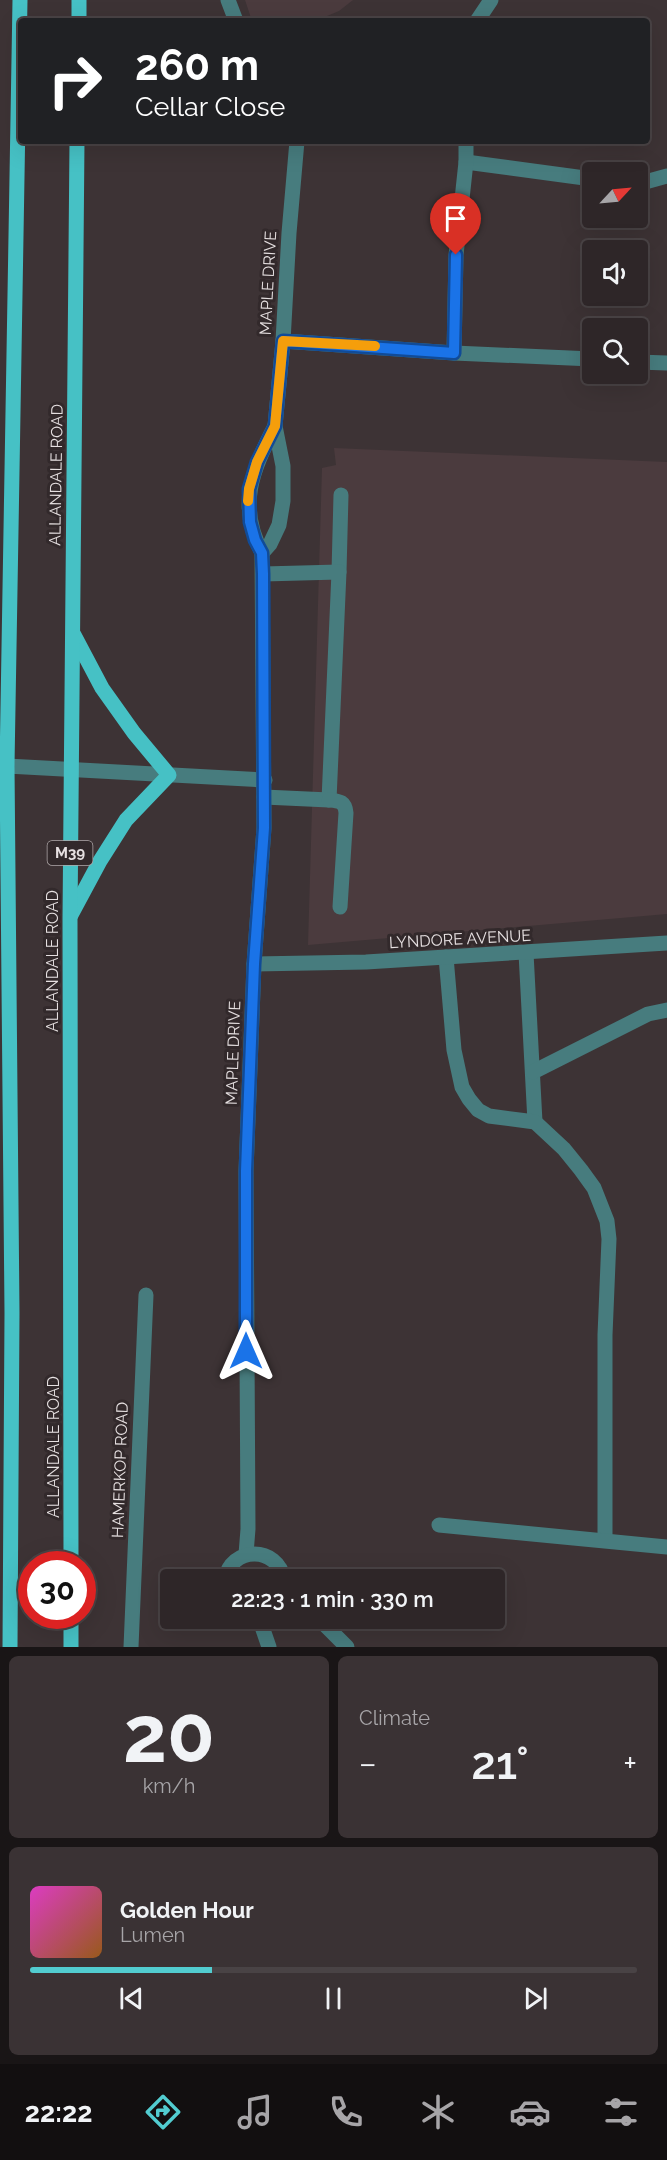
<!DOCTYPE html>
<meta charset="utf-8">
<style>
body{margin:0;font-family:Raleway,sans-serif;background:#3a3234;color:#f1f3f6;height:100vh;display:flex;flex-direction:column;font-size:22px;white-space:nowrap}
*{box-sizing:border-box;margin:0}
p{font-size:20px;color:#a7a5a8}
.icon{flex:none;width:33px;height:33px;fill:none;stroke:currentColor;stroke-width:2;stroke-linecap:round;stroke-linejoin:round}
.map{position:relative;height:1647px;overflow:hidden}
.panel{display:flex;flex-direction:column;gap:9px;padding:9px;background:#191516;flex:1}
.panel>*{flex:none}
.hud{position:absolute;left:18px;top:18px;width:632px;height:126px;border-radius:6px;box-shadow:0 6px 24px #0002,0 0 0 2px #494345;background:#202124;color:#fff;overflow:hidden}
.needle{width:39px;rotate:64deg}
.fabs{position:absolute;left:582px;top:162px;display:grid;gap:12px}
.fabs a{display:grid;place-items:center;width:66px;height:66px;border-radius:6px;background:#2e2628;box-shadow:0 6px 24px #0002,0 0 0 2px #494345;font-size:30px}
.speed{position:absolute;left:18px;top:1551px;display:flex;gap:12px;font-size:30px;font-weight:700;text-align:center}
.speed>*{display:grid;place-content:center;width:78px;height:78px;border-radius:50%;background:#2e2628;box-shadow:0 6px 24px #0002,0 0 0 2px #494345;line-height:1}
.speed .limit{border:9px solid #d22;background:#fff;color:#111}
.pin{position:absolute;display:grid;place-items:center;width:51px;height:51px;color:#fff;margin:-62px -26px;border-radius:50% 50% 50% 0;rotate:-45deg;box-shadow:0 0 6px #0007}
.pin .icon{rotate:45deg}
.me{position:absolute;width:66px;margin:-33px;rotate:0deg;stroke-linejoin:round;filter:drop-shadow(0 0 4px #0008)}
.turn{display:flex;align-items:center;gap:21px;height:126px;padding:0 18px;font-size:27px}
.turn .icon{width:78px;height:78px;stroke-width:2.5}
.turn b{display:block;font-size:42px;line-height:51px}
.big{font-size:45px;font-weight:600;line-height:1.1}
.panel .widget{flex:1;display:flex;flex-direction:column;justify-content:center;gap:9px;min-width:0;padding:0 21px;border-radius:9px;background:#3a3234}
.panel .dial{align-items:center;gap:0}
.dial b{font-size:78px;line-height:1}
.song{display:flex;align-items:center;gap:18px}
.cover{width:72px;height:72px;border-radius:9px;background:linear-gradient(135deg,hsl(310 70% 55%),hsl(30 70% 35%))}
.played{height:6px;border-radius:3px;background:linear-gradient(90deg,#52ccd0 30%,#494345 30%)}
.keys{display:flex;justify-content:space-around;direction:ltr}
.heat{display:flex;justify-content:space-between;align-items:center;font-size:33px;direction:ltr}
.panel .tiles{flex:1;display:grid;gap:9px;grid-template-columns:1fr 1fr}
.widget:last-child{grid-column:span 2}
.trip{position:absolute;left:160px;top:1569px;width:345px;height:60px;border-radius:6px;background:#2e2628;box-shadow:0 6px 24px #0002,0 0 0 2px #494345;font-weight:600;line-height:60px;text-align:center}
.dock{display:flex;height:96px;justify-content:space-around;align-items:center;background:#120f10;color:#a7a5a8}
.dock .icon{width:42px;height:42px}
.dock .active{color:#52ccd0}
.dock b{font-size:27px;color:#f1f3f6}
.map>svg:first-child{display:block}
.built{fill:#4b3b3e}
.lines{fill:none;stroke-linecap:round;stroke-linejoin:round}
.minor{stroke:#477c7e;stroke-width:15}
.major{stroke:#46c1c5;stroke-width:15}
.route-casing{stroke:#114b97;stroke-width:15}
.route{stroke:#1a73e8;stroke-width:10}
.slow{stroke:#f59e0b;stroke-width:10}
.labels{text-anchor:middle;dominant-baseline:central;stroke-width:6;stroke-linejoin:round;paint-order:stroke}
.shield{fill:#32292b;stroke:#b0a9aa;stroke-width:1.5}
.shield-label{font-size:15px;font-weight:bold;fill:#e6e0e1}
.street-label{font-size:16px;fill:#e6e0e1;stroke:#32292b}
</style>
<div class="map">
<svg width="667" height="1647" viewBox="0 0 667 1647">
<rect width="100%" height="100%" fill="#3d3335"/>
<!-- built -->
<g class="built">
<path d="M 245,0 L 353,0 L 339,11 L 315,21 L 296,21 L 283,18 L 269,21 L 252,21 Z"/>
<path d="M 334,448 L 667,462 L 667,914 L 308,945 L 322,468 L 336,465 Z"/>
</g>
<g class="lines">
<!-- minor -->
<g class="minor">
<path d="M 228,0 L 236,21"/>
<path d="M 477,21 L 491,0"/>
<path d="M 466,162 L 592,179"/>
<path d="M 638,184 L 667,176"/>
<path d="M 283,341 L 454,353 L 592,359"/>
<path d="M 454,353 L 456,255 L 466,162 L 466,141"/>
<path d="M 638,362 L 667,363"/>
<path d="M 262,553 L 270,544 L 279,525 L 283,501 L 283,466 L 275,426 L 283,341 L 289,233 L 297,141"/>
<path d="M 339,572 L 341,495"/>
<path d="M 263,574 L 339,572 L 329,800 L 264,797"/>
<path d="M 7,766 L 265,780"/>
<path d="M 329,800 C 339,801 345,801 346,813 L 340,907"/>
<path d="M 526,953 L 535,1122"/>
<path d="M 446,957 L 454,1050 L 462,1087 L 469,1099 L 478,1110 L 489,1116 L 535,1122 L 564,1149 L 581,1170 L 594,1188 L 607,1221 L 609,1239 L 605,1335 L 605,1540"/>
<path d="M 254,964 L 366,962 L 667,943"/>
<path d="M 533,1072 L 648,1014 L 667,1010"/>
<path d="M 439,1525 L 667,1547"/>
<path d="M 246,1554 L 248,1529 L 246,1171 L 254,964 L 264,828 L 262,553 C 237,505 252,471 275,426"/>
<path d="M 225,1580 C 230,1546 278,1545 284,1580"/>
<path d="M 259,1618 L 269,1647"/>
<path d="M 318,1618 L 347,1647"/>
<path d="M 131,1647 L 146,1295"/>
</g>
<!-- major -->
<g class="major">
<path d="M 79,0 L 79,21"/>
<path d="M 71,915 L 100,861 L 126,820 L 169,775 L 134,733 L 102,688 L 74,635"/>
<path d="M 71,1564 L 70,918 L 77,141"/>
<path d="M 71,1616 L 71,1647"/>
<path d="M 10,1647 L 12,1313 L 7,766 L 20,0"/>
</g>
</g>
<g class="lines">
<defs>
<path id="route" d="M 246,1351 L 246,1171 L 254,964 L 264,828 L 263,574 L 262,553 L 255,540 L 250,522 L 249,489 L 257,462 L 275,426 L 283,341 L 454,353 L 456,255"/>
</defs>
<!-- route casing -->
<use href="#route" class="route-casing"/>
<!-- route -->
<use href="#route" class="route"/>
<!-- slow -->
<path class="slow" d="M 248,501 L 249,489 L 257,462 L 275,426 L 283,341 L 375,346"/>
</g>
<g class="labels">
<!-- shield labels -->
<rect class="shield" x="47.5" y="841" width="45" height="24" rx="4.5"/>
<g class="shield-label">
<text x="70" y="853">M39</text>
</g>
<!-- street labels -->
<g class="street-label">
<text transform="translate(268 283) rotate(-87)">MAPLE DRIVE</text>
<text transform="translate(56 475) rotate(-89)">ALLANDALE ROAD</text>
<text transform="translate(460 939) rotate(-3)">LYNDORE AVENUE</text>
<text transform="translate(52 961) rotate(-90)">ALLANDALE ROAD</text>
<text transform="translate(233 1053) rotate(-88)">MAPLE DRIVE</text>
<text transform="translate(53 1447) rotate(-90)">ALLANDALE ROAD</text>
<text transform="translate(120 1470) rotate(-88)">HAMERKOP ROAD</text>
</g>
</g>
</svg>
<div class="fabs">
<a><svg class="needle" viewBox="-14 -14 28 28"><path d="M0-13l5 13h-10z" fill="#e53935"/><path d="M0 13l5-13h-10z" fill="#a7a5a8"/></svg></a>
<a><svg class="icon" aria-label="sound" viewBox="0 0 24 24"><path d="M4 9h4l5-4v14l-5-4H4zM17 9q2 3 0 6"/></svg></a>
<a><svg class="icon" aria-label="search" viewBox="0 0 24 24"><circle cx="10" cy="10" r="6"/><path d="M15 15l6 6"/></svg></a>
</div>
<div class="speed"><div class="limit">30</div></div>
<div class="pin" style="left:456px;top:255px;background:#d93025"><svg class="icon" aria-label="arrive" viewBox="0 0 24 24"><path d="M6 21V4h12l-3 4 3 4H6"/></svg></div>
<svg class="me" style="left:246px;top:1351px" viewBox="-20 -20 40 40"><path d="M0-17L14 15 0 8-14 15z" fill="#1a73e8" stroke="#fff" stroke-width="4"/></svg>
<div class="trip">22:23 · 1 min · 330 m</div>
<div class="hud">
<div class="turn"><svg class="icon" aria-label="right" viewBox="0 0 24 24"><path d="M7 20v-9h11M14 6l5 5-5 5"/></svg><div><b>260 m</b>Cellar Close</div></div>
</div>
</div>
<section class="panel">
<div class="tiles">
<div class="widget dial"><b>20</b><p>km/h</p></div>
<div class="widget"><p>Climate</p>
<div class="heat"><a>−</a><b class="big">21°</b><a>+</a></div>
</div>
<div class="widget">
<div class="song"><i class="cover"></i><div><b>Golden Hour</b><p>Lumen</p></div></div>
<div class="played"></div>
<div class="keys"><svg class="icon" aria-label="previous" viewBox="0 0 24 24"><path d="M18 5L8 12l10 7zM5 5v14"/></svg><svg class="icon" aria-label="pause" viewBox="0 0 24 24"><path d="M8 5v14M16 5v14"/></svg><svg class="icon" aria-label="next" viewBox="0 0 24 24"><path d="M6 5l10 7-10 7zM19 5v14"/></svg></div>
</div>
</div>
</section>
<nav class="dock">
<b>22:22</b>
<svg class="icon active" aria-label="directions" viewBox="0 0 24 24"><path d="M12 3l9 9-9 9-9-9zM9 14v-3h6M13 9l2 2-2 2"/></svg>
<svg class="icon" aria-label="music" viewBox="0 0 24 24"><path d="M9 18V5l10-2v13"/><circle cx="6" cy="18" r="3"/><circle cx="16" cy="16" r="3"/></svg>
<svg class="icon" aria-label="phone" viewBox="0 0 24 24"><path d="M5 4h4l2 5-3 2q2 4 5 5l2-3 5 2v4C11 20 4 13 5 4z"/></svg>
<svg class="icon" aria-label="climate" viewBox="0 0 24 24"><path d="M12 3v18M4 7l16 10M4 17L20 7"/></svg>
<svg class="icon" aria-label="car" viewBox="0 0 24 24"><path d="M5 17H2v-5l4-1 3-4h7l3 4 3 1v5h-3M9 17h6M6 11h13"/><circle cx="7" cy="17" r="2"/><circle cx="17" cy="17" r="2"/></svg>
<svg class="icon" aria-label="filters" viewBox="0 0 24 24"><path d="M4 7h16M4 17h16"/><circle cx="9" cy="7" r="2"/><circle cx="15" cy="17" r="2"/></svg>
</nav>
